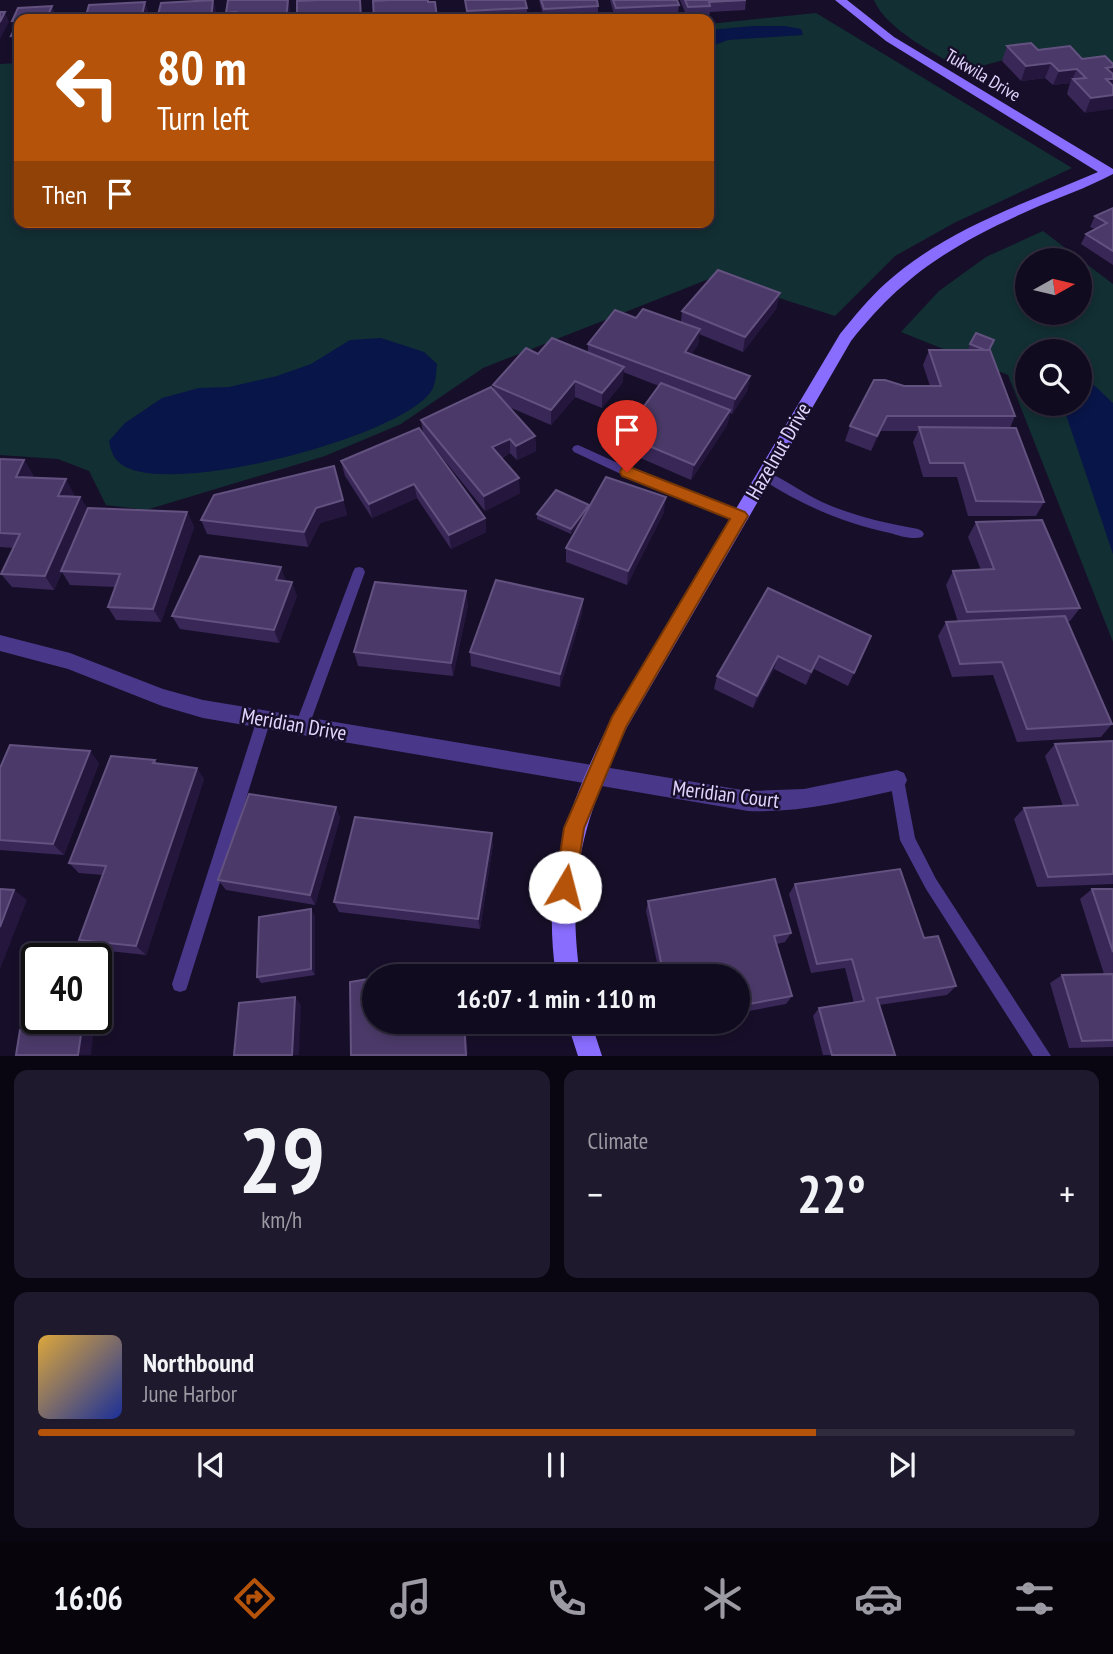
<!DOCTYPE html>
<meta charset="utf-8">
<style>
body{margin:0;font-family:"PT Sans Narrow",sans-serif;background:#1e192c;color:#f1f3f6;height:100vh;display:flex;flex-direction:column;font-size:26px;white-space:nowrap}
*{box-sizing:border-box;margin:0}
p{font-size:23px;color:#9c9ba4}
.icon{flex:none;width:38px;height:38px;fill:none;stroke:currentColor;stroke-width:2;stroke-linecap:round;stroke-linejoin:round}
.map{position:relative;height:1056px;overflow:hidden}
.side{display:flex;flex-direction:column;gap:14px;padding:14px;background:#090611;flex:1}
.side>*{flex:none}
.hud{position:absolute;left:14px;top:14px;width:700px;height:214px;border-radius:14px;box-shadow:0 4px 10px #0003,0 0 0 2px #302b3d;background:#b45309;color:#fff;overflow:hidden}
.needle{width:46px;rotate:82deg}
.buttons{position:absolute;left:1015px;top:248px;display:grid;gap:14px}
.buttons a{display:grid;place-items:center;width:77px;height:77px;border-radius:50%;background:#110b1f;box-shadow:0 4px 10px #0003,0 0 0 2px #302b3d;font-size:35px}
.speed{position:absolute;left:21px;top:943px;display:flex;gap:14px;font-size:35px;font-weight:700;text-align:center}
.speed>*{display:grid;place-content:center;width:91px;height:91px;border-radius:50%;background:#110b1f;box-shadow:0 4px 10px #0003,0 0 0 2px #302b3d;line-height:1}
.speed .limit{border:4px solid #111;border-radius:10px;background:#fff;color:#111}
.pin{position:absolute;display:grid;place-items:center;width:60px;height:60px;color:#fff;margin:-72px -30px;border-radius:50% 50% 50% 0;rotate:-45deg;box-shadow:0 0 7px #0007}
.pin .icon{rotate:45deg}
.me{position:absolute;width:77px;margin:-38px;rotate:8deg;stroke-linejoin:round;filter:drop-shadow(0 0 5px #0008)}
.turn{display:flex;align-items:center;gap:24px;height:147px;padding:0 28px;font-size:32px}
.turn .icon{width:91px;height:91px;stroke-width:2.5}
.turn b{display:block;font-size:49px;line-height:60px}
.then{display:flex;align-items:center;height:66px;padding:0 28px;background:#0003;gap:14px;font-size:26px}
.big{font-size:52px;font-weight:600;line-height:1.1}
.side .tile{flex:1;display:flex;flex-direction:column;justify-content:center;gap:10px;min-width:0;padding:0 24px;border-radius:14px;background:#1e192c}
.side .dial{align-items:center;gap:0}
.dial b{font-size:91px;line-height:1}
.song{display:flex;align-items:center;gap:21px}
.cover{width:84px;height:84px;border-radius:10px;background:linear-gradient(135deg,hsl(40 70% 55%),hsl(230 70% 35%))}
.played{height:7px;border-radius:4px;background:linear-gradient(90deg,#b45309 75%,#302b3d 75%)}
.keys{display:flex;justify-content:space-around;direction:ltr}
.heat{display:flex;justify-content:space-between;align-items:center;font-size:38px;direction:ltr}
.side .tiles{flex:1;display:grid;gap:14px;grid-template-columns:1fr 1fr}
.tile:last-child{grid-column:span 2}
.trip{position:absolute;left:362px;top:964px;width:388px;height:70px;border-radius:35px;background:#110b1f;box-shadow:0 4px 10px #0003,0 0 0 2px #302b3d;font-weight:600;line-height:70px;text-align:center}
.dock{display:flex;height:112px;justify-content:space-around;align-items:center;background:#07040c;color:#9c9ba4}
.dock .icon{width:49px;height:49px}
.dock .current{color:#b45309}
.dock b{font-size:32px;color:#f1f3f6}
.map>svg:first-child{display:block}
.green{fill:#122f33;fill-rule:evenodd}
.water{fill:#081548}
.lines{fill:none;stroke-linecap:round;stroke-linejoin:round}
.lane{fill:#493889;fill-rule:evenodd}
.street{fill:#493889;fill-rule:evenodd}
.secondary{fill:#896dff;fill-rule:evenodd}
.wall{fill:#392757}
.shaded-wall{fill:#24163d}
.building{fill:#4b3a69;stroke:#635280;stroke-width:2}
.route{fill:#b45309;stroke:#753606;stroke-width:2}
.labels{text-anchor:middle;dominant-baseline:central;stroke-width:5;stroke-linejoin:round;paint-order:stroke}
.far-street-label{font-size:18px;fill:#e2d6ff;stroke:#170f29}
.street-label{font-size:21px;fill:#e2d6ff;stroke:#170f29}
</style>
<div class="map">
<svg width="1113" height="1056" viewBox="0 0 1113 1056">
<rect width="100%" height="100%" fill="#170f29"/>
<!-- green -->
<g class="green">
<path d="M 874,0 L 1113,0 L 1113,67 L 1021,55 L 964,71 C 937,54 886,30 874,0 Z"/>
<path d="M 816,13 L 1072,168 L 954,223 L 895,256 L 835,316 L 714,277 L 483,368 L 401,424 L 325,456 L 146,510 L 106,505 L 89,471 L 58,459 L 0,455 L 0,64 L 19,63 L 19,222 L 709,222 L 709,24 Z"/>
<path d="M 1043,231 L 1113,284 L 1113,642 L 1008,375 L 901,332 L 939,291 L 986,257 ZM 1027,261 L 1080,261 L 1080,313 L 1027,313 ZM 1027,352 L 1080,352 L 1080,404 L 1027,404 Z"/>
</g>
<!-- water -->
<g class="water">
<path d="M 753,26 L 785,26 L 801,29 L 803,35 L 728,40 L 709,47 L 709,30 Z"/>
<path d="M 381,338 L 424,352 L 437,364 C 436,372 436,383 432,390 C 404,437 165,499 121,464 C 113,458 111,451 109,441 L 125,423 L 162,398 L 199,388 L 229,387 L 277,376 L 311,364 L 350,340 Z"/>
<path d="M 1080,372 L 1113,403 L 1113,554 L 1063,406 L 1080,404 Z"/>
</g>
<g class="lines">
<!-- lane -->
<g class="lane">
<path d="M 578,445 L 631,469 L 744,513 L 746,516 L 744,519 L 736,519 L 623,475 L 574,452 L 572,449 L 574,446 Z"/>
<path d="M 764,471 C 784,478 802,493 822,502 C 853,516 885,523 918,529 L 922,531 L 924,534 L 922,537 C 912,540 900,536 890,533 C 843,523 801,505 760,478 L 758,475 Z"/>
<path d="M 359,567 L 363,568 L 365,572 L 309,726 L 307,731 L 302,732 L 297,731 L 295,726 L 353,572 L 355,568 Z"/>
<path d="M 264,713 L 269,715 L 271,719 L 188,984 L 186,990 L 180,992 L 174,990 L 172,984 L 257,719 L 259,715 Z"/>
<path d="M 897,773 L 902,775 L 904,780 L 915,838 L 936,879 L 1051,1056 L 1033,1056 L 926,889 L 900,840 L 890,780 L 892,775 Z"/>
</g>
<!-- street -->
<path class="street" d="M 0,635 L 70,653 L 163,689 L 203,700 L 748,791 L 804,789 L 897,770 L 904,773 L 907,780 L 904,787 L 897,790 C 847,801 799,813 748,811 L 203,718 L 162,706 L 68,669 L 0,651 Z"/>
<!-- secondary -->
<g class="secondary">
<path d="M 835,0 L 847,0 L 894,37 L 1113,169 L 1113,174 C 1087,188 1057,198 1030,210 C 952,245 904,274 851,341 L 626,729 C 584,819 566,876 580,976 L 556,976 C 541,873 568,808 612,717 L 840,334 C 854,317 869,298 886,283 C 946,229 1026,203 1098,172 L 886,41 Z"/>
<path d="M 567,1022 L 591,1022 L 602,1056 L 578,1056 Z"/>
</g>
</g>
<!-- wall -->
<g class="wall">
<path d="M 465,0 L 527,8 L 527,18 L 467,19 Z"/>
<path d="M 539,0 L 597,0 L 598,6 L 598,16 L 544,19 Z"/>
<path d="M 610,0 L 677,0 L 679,5 L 678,14 L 615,18 Z"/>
<path d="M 680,0 L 746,0 L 745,10 L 710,12 L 709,16 L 687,17 Z"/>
<path d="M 52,6 L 55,15 L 19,19 L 19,45 L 15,46 L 11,36 L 15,27 L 12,21 Z"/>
<path d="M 290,8 L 289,19 L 228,19 L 226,13 Z"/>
<path d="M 1007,46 L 1038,50 L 1113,64 L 1085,113 L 1067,94 L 1070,83 L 1053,85 L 1045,78 L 1021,81 L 1002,61 Z"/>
<path d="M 1113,208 L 1113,265 L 1081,244 L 1086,234 L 1095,229 L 1090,227 L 1095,216 Z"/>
<path d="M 780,293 L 776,309 L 743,352 L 699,334 L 698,345 L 691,354 L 750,376 L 747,391 L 732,414 L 730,413 L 727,425 L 691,480 L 622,450 L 623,435 L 659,386 L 623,372 L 623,382 L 602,408 L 575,397 L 551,425 L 509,407 L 535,436 L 536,451 L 517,460 L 510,453 L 502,458 L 520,493 L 485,511 L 429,441 L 485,518 L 486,532 L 451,549 L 417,498 L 372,518 L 345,476 L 341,461 L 423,433 L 421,420 L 494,390 L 493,385 L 538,354 L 588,352 L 588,344 L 636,318 L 681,322 L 682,311 Z"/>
<path d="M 970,344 L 989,350 L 1015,416 L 1010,428 L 1044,502 L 1036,516 L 968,516 L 957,477 L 923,477 L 913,442 L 918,431 L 881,431 L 871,451 L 845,441 L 850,426 L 904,386 L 930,386 L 923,365 L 929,350 L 968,350 Z"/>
<path d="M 0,459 L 24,460 L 33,475 L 32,478 L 74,494 L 73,497 L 80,497 L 88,510 L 187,512 L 194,527 L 161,622 L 116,620 L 108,607 L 115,587 L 70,585 L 62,572 L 54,590 L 12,587 L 1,574 L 14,548 L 0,547 Z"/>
<path d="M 334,466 L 347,515 L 320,523 L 308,547 L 207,534 L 201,520 Z"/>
<path d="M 589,505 L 588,509 L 664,512 L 627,585 L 566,562 L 566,548 L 587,512 L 571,534 L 537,519 L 537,514 Z"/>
<path d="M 976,522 L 1080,608 L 1070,621 L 1067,621 L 1112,724 L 1101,737 L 1017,742 L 993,675 L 952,677 L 938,636 L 946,622 L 958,622 L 946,585 L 953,571 L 981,570 L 968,537 Z"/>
<path d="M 286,581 L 297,596 L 279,643 L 180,629 L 172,616 Z"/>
<path d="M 768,588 L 871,636 L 848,686 L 814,669 L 806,685 L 774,669 L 753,708 L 714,689 L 717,676 Z"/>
<path d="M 583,599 L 582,613 L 560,687 L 471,666 L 470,652 Z"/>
<path d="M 468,605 L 453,676 L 358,666 L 354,652 Z"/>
<path d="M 1113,741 L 1113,884 L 1037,887 L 1014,819 L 1024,808 L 1063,806 L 1045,756 L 1055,744 Z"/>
<path d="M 155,760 L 157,764 L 204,779 L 146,955 L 90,949 L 79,940 L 103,875 L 79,873 L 69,863 Z"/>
<path d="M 99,763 L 64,855 L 0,850 L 0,768 Z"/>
<path d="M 336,807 L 340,818 L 315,905 L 226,890 L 218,880 Z"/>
<path d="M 493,844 L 480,929 L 339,912 L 334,902 Z"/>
<path d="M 795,884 L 924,938 L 956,986 L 947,995 L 879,1005 L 895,1055 L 823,1055 L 813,1016 L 819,1008 L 854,1003 L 845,968 L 811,973 L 789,894 Z"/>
<path d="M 1092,889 L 1113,889 L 1113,1047 L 1069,1048 L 1050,983 L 1062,975 L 1104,974 L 1080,899 Z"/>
<path d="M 648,901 L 791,933 L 785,942 L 777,944 L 792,996 L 786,1004 L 738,1013 L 738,976 L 660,976 L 646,911 Z"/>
<path d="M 315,916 L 315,975 L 261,983 L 257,977 Z"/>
<path d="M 670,1022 L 690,1022 L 671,1026 Z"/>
</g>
<!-- shaded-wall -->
<g class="shaded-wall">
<path d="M 213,0 L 216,10 L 215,19 L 211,19 Z"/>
<path d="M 288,0 L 290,8 L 289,19 L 286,19 Z"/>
<path d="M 145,2 L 148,11 L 146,19 L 141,19 Z"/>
<path d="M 52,6 L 56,16 L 48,15 Z"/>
<path d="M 5,12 L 9,22 L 0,39 L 0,22 Z"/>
<path d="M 1051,63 L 1045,78 L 1021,81 L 1026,66 Z"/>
<path d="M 1113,67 L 1113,87 L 1099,94 L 1106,68 Z"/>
<path d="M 1077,69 L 1070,83 L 1053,85 L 1059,71 Z"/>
<path d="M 1113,95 L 1113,109 L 1085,113 L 1091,98 Z"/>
<path d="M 780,293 L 776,309 L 743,352 L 745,337 Z"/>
<path d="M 700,329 L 698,345 L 683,367 L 685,352 Z"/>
<path d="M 624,367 L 623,382 L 602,408 L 602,393 Z"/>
<path d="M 750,376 L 747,391 L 732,414 L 735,399 Z"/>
<path d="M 575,381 L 575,397 L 551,425 L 551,410 Z"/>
<path d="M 730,410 L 727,425 L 691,480 L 694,465 Z"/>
<path d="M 887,416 L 881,431 L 871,451 L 877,436 Z"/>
<path d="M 535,436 L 536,451 L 517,460 L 516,446 Z"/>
<path d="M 510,439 L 510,453 L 493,462 L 492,447 Z"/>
<path d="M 24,460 L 33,475 L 25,492 L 16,477 Z"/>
<path d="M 519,478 L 520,493 L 485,511 L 484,496 Z"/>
<path d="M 66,479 L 74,494 L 66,510 L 58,496 Z"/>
<path d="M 414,484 L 417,498 L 372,518 L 369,504 Z"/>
<path d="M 80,497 L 89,511 L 54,590 L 45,576 Z"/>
<path d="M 666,497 L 664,512 L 627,585 L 628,571 Z"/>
<path d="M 343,500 L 347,515 L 320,523 L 308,547 L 304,532 L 316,508 Z"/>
<path d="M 589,505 L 588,510 L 571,534 L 571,529 Z"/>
<path d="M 187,512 L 194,527 L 161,622 L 153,609 Z"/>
<path d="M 485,518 L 486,532 L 451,549 L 449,535 Z"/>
<path d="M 281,567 L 286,581 L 276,580 Z"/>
<path d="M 292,582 L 297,596 L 279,643 L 274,630 Z"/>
<path d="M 466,591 L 468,605 L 453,676 L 451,663 Z"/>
<path d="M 583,599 L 582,613 L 560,687 L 560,674 Z"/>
<path d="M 778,656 L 774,669 L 753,708 L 757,696 Z"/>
<path d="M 819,656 L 814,669 L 806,685 L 811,672 Z"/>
<path d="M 90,751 L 99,763 L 64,855 L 53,844 Z"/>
<path d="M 197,768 L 204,779 L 146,955 L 136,946 Z"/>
<path d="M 336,807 L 340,818 L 315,905 L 310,895 Z"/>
<path d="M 492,833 L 493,844 L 480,929 L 478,919 Z"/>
<path d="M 14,890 L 27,900 L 0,969 L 0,927 Z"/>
<path d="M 311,909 L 315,916 L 315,975 L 311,969 Z"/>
<path d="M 295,997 L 301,1005 L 299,1055 L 292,1055 Z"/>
<path d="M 83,1021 L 94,1029 L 91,1055 L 78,1055 Z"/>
<path d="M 464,1022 L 466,1022 L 468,1055 L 466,1055 Z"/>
</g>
<!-- building -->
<g class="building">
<path d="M 213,0 L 211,19 L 157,19 L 161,3 Z"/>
<path d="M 228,0 L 288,0 L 286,19 L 235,19 L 236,12 L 226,13 Z"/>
<path d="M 319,0 L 360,0 L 361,19 L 297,19 L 297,1 Z"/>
<path d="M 390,0 L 428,0 L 428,2 L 435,2 L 437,18 L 374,19 L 373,1 Z"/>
<path d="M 465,0 L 525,0 L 527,8 L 467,11 Z"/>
<path d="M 541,0 L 597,0 L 598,6 L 544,9 Z"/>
<path d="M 613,0 L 677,0 L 679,5 L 616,8 Z"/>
<path d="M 685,0 L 746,0 L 709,2 L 710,6 L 688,7 Z"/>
<path d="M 145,2 L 141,19 L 85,19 L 89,5 Z"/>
<path d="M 52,6 L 48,15 L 75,14 L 73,19 L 19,19 L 19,35 L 11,36 L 18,21 L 12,21 L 18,8 Z"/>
<path d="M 0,12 L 5,12 L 0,22 Z"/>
<path d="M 1031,43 L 1038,50 L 1070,46 L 1082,59 L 1105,56 L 1113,64 L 1113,67 L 1106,68 L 1113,74 L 1113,79 L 1106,79 L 1113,86 L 1113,95 L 1091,98 L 1073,79 L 1086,78 L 1077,69 L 1059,71 L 1051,63 L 1026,66 L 1007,46 Z"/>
<path d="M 1113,208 L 1113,251 L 1086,234 L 1107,223 L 1095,216 Z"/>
<path d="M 718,270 L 780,293 L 745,337 L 682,311 Z"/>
<path d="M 643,309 L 700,329 L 685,352 L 750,376 L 735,399 L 588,344 L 615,310 L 636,318 Z"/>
<path d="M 976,333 L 994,340 L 989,350 L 985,350 L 970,344 Z"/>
<path d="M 552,338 L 624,367 L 602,393 L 575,381 L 551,410 L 493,385 L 526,348 L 538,354 Z"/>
<path d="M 929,350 L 990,350 L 1015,416 L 887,416 L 877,436 L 850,426 L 874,380 L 885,380 L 904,386 L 941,386 Z"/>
<path d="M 661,383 L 730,410 L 694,465 L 623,435 Z"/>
<path d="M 491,387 L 535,436 L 516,446 L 510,439 L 492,447 L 519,478 L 484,496 L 421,420 Z"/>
<path d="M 919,427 L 1016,428 L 1044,502 L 976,501 L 964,463 L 930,463 Z"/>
<path d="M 419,428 L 485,518 L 449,535 L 414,484 L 369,504 L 341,461 Z"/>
<path d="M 0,459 L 24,460 L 16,477 L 66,479 L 58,496 L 80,497 L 45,576 L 1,574 L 20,534 L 0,533 Z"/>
<path d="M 334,466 L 343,500 L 316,508 L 304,532 L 201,520 L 214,495 Z"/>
<path d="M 606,477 L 666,497 L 628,571 L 566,548 Z"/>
<path d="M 556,490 L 589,505 L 571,529 L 537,514 Z"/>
<path d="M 88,508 L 187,512 L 153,609 L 108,607 L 120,574 L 61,571 Z"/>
<path d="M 1042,520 L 1080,608 L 967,612 L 953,571 L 994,569 L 976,522 Z"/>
<path d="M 200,556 L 281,567 L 276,580 L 292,582 L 274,630 L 172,616 Z"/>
<path d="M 496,580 L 583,599 L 560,674 L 470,652 Z"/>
<path d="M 375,582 L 466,591 L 451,663 L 354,652 Z"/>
<path d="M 768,588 L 871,636 L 854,673 L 819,656 L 811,672 L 778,656 L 757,696 L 717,676 Z"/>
<path d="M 1065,616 L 1112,724 L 1027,729 L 1002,662 L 960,664 L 946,622 Z"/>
<path d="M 1113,741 L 1113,874 L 1048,877 L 1024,808 L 1078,805 L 1055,744 Z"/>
<path d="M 10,745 L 90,751 L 53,844 L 0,840 L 0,768 Z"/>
<path d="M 111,756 L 155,760 L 153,763 L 197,768 L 136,946 L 79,940 L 106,866 L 69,863 Z"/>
<path d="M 249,794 L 336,807 L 310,895 L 218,880 Z"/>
<path d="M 355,817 L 492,833 L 478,919 L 334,902 Z"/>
<path d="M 900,869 L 924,938 L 938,936 L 956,986 L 877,998 L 895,1055 L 832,1055 L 819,1008 L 864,1001 L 852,959 L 817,964 L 795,884 Z"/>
<path d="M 775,879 L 791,933 L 774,936 L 792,996 L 738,1006 L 738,976 L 664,976 L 648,901 Z"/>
<path d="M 0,889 L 14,890 L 0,927 Z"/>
<path d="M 1092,889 L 1113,889 L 1113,952 Z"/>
<path d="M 311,909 L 311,969 L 257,977 L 259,917 Z"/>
<path d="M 460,966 L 461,976 L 389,976 Z"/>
<path d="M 1113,974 L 1113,1040 L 1082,1041 L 1062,975 Z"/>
<path d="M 374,978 L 374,1022 L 464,1022 L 466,1055 L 351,1055 L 350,982 Z"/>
<path d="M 295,997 L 292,1055 L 234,1055 L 239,1003 Z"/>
<path d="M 83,1021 L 78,1055 L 16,1055 L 20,1030 Z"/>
</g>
<!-- route -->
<path class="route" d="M 627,466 L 745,512 L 748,516 L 626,727 L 584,828 L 575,887 L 572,894 L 565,897 L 558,894 L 555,887 L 564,828 L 612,717 L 730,519 L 622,476 L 620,472 L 622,468 Z"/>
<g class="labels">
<!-- far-street labels -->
<g class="far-street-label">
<text transform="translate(983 75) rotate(31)">Tukwila Drive</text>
</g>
<!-- street labels -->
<g class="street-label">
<text transform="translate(778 451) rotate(-60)">Hazelnut Drive</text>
<text transform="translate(294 724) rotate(10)">Meridian Drive</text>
<text transform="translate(726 794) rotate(7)">Meridian Court</text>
</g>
</g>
</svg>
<div class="buttons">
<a><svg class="needle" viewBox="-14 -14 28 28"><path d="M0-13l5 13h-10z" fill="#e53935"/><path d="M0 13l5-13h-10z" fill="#9c9ba4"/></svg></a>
<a><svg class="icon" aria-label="search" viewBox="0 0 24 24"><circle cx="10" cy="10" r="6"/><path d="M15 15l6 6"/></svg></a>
</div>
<div class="speed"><div class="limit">40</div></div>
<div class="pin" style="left:627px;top:472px;background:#d93025"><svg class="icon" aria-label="arrive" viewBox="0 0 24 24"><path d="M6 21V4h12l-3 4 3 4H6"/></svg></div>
<svg class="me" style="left:565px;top:887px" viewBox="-20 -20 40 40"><circle r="19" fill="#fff"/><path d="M0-13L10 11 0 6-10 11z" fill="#b45309"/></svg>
<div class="trip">16:07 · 1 min · 110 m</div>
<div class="hud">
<div class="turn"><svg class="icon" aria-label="left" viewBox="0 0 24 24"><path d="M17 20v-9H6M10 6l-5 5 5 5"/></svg><div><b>80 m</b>Turn left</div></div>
<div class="then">Then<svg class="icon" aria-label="arrive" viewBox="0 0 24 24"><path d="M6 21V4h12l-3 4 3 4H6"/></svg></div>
</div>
</div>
<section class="side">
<div class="tiles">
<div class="tile dial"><b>29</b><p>km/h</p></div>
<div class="tile"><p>Climate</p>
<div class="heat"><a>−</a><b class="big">22°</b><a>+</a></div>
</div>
<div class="tile">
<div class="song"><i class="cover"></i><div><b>Northbound</b><p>June Harbor</p></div></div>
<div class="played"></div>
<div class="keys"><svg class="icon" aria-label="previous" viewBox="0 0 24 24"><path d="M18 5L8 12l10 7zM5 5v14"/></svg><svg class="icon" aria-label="pause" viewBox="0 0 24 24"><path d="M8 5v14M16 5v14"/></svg><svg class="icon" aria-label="next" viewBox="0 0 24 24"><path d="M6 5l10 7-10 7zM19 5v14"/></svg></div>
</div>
</div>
</section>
<nav class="dock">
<b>16:06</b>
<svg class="icon current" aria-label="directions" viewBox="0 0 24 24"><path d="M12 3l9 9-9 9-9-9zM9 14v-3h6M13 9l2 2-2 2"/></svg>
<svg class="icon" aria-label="music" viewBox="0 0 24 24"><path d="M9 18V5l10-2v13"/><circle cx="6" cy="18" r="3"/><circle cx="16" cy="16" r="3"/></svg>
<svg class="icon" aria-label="phone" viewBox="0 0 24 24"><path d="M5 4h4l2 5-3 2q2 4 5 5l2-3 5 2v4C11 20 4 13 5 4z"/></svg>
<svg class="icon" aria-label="climate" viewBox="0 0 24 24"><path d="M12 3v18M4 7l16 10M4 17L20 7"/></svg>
<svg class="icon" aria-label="car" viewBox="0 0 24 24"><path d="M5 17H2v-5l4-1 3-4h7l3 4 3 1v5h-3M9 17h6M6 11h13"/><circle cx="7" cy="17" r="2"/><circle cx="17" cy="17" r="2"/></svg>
<svg class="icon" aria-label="filters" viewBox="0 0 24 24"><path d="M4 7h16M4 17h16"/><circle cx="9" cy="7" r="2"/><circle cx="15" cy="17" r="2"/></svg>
</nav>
